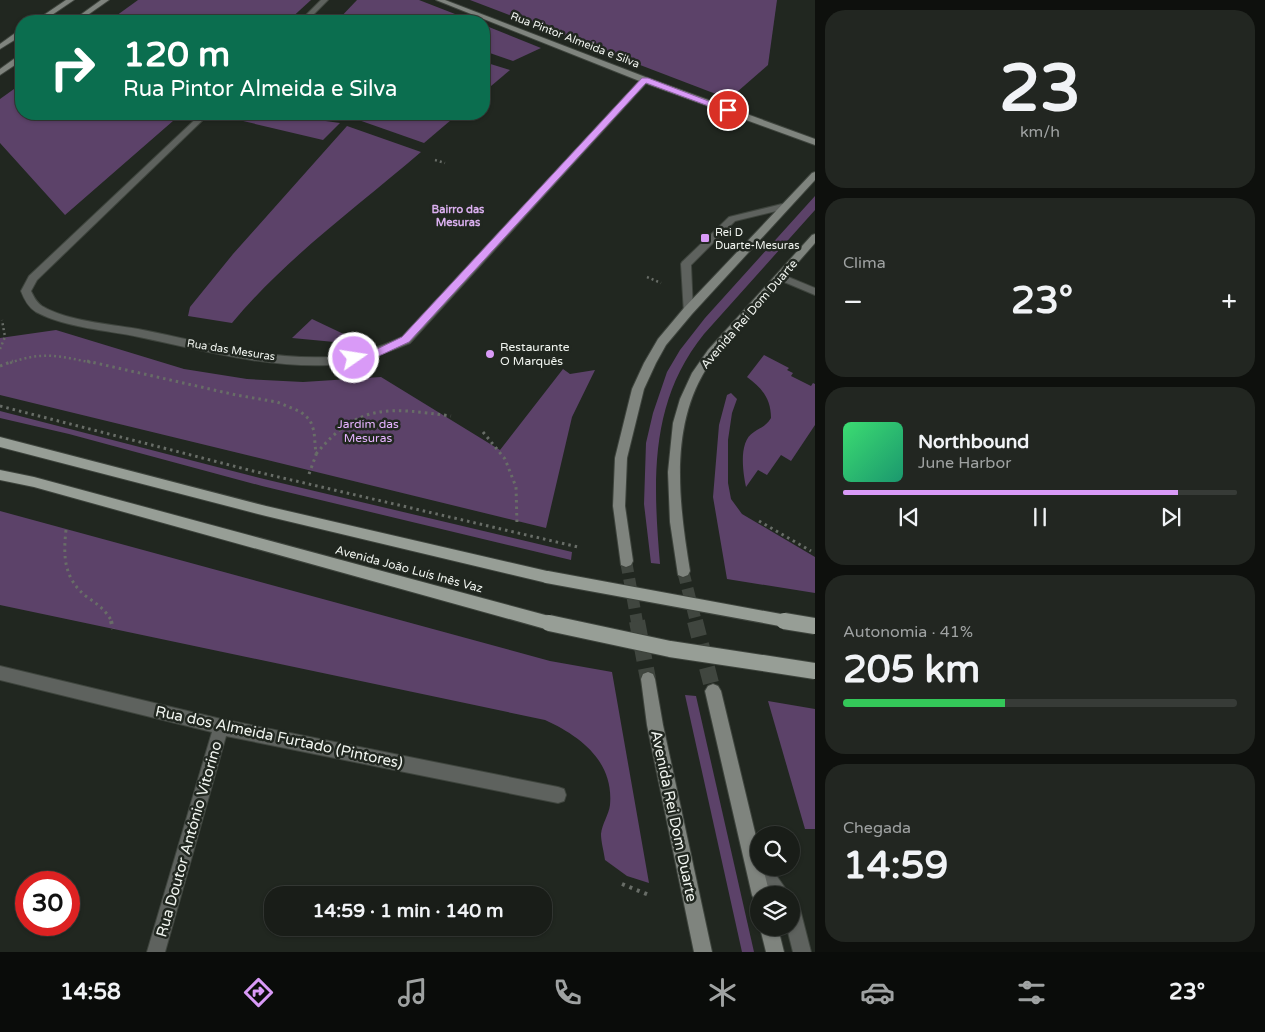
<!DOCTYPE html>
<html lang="pt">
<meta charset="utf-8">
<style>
body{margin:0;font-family:"Varela Round",sans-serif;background:#222621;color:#f1f3f6;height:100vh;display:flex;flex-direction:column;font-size:19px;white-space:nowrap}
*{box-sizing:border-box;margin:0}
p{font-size:16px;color:#9fa2a2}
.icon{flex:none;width:28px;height:28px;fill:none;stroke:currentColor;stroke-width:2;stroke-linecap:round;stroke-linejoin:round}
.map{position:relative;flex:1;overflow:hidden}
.sheet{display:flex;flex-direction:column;gap:10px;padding:10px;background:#0e100d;width:450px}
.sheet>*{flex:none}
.banner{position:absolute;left:15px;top:15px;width:475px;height:105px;border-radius:20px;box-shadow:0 1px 4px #0004,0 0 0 1px #373b37;background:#0b6e4f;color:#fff;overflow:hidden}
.buttons{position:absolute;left:750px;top:826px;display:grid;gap:10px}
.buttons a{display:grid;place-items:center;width:50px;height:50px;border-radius:50%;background:#191d18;box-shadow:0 1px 4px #0004,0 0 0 1px #373b37;font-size:25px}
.speed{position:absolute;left:15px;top:871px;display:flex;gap:10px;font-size:25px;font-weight:700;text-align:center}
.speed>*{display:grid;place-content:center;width:65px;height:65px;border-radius:50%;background:#191d18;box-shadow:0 1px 4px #0004,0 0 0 1px #373b37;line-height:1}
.speed .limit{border:8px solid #d22;background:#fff;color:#111}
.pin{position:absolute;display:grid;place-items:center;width:42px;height:42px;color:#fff;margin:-21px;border:2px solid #fff;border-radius:50%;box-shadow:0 1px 5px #0007}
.me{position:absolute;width:55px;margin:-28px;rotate:77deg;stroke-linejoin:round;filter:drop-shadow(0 0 4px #0008)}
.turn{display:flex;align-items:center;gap:18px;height:105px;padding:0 25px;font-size:22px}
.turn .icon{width:65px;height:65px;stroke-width:2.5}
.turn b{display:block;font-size:35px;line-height:42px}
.big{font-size:38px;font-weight:800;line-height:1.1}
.sheet .card{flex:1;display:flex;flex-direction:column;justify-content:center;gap:8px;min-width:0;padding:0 18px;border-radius:20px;background:#222621}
.sheet .dial{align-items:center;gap:0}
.dial b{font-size:65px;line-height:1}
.song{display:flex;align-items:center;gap:15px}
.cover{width:60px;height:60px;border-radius:8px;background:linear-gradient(135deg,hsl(140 70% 55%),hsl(160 70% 35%))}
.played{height:5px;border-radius:2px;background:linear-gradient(90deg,#d99af7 85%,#373b37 85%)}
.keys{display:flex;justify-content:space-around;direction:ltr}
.heat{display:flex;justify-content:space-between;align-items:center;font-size:28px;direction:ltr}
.charge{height:8px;border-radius:4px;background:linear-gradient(90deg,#34c759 41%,#373b37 0)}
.trip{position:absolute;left:264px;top:886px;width:288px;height:50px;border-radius:20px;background:#191d18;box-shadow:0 1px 4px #0004,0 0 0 1px #373b37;font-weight:800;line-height:50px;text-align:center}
.dock{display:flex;height:80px;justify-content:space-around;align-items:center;background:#0a0c0a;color:#9fa2a2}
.dock .icon{width:35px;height:35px}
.dock .selected{color:#d99af7}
.dock b{font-size:22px;color:#f1f3f6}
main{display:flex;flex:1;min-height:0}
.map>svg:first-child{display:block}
.green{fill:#5c4269}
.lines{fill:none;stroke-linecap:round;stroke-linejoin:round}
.secondary-tunnel-far1{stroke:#40463f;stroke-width:12;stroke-dasharray:12 6;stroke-linecap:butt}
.secondary-tunnel{stroke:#40463f;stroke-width:16;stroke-dasharray:16 8;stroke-linecap:butt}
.lane-casing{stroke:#3e443d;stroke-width:2}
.street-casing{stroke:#3e443d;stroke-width:2}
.secondary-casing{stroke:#3e443d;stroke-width:2}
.primary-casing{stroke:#3e443d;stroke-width:2}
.path-far2{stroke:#686d67;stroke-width:2.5;stroke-dasharray:2 3;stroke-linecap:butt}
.path-far1{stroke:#686d67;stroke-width:3;stroke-dasharray:2.5 4;stroke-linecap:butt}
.path{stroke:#686d67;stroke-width:4;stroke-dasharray:3 5;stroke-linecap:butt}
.lane{fill:#5e625e;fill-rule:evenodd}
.street{fill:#5e625e;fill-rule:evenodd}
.secondary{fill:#7f847e;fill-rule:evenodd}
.primary{fill:#979e96;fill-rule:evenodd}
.primary-bridge-far1-casing{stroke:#3e443d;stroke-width:14;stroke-linecap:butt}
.primary-bridge-casing{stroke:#3e443d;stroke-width:18;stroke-linecap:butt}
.primary-bridge-far1{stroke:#979e96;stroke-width:12}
.primary-bridge{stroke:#979e96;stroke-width:16}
.route{fill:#d99af7;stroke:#8d64a1}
.poi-dot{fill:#d99af7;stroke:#212720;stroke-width:2}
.labels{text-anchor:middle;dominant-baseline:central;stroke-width:5;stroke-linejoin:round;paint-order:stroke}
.far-street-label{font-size:11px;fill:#f1f5f0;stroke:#212720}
.far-neighbourhood-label{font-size:11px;font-weight:bold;fill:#dbb0f0;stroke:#212720}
.far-poi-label{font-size:11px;fill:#f1f5f0;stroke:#212720;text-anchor:start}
.street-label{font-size:12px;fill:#f1f5f0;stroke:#212720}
.poi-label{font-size:12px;fill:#f1f5f0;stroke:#212720;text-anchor:start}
.park-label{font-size:12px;fill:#e6b4ff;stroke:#212720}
.near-street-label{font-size:15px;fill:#f1f5f0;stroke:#212720}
</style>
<main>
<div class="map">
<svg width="815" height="952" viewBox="0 0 815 952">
<rect width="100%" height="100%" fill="#212720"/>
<!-- green -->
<g class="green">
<path d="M 138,0 L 311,0 L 288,21 L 109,21 Z"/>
<path d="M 357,0 L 419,0 L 473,21 L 337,21 Z"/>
<path d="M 470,0 L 777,0 L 768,65 L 729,99 Z"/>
<path d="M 484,25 L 541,48 L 513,61 L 484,51 Z"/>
<path d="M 484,62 L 510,70 L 484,92 Z"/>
<path d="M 21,84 L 21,114 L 181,114 L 65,215 L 0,143 L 0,99 Z"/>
<path d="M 229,114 L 275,114 L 340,123 L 323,140 L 226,117 Z"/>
<path d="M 354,114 L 458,114 L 424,143 L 350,117 Z"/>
<path d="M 347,126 L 421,152 C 357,207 286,258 232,323 L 188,316 L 190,307 L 233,254 Z"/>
<path d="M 815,196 L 815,210 L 704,334 C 649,402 653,481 660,564 L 651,563 L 644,504 L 646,443 L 653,413 L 667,372 L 680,350 L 705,318 Z"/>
<path d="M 312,319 L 352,338 L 358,341 L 345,343 L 292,338 Z"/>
<path d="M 56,330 L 184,369 L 247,379 L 303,382 L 381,377 L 500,450 L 563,369 L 570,374 L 595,370 L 572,417 L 546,528 L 0,395 L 0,338 Z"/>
<path d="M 764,355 L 789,368 L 787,370 L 793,373 L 791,376 L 811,386 L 813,383 L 815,384 L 815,425 L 791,461 L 781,455 L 767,475 L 758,470 L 746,487 C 743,473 738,441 754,432 C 762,427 766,426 771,418 C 771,399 762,388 747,377 Z"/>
<path d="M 731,393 L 737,399 L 732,413 L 728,440 L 728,483 L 731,499 L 742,514 L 815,557 L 815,593 L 727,579 L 713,497 L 719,425 L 727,395 Z"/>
<path d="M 0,411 L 264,479 L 572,552 L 571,560 L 262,486 L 69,434 L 0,418 Z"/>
<path d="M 0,511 L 550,661 L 612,672 L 649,883 L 627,876 L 605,860 C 604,852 601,842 601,834 C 602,824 609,814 610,805 C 614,761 580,736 545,720 L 0,605 Z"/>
<path d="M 685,695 L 696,696 L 754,952 L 742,952 Z"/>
<path d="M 768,701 L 815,709 L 815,829 L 805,829 Z"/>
</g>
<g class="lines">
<!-- secondary-tunnel-far1 -->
<g class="secondary-tunnel-far1">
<path d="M 626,561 L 637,622"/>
<path d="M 683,571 L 696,622"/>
</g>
<!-- secondary-tunnel -->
<g class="secondary-tunnel">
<path d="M 637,621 L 648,679"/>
<path d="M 695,621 L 713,691"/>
</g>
<defs>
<g id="lane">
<path d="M 786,203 L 789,204 L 789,208 L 735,221 L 691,265 L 693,311 L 688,315 L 684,314 L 681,264 L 682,262 L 729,217 Z"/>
<path d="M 781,274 L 815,288 L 815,295 L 777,279 L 777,275 Z"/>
<path d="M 759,860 L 759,868 L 771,868 L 790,895 L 770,895 L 752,868 L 755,862 Z"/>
<path d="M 791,900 L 797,903 L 800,909 L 811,952 L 793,952 L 787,928 L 791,928 Z"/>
</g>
<g id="street">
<path d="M 321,0 L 328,0 L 307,21 L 300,21 Z"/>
<path d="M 642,78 L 649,80 L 410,343 C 384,354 358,363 330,365 C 266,368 201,350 139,337 C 106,330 67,328 36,312 C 28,307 24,299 21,291 L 29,276 L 201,114 L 209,114 L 37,280 L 31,291 C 34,297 36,302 42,306 C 67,321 109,324 138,329 C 200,341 265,360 329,357 C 355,355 379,348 402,337 Z"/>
<path d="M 0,666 L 221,719 L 558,787 L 564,789 L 566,795 L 564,801 L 558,803 L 226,736 L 165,952 L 147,952 L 212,732 L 0,680 Z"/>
</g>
<g id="secondary">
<path d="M 66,0 L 74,0 L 43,21 L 35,21 Z"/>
<path d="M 101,0 L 109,0 L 79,21 L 72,21 Z"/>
<path d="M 436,0 L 445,0 L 648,78 L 815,139 L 815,145 L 642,82 Z"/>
<path d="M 18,31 L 21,31 L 21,36 L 0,49 L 0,44 Z"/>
<path d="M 18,56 L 21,56 L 21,61 L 0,75 L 0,69 Z"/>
<path d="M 815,172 L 815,180 L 692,314 L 666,345 L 656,363 L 644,389 L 627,458 L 625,506 L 633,561 L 631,565 L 626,567 L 621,565 L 613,506 L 615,458 L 632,389 L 644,363 L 658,339 L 684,308 L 812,173 Z"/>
<path d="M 815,234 L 815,243 L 710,363 C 668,424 679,503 690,571 L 688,575 L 683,577 L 678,575 L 670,522 L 668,472 L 673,423 L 680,399 L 692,373 L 708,350 L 812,235 Z"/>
<path d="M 648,672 L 653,674 L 655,679 L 663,725 L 712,952 L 694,952 L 647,725 L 641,679 L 643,674 Z"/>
<path d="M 713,684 L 718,686 L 721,691 L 759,849 L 759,868 L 763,868 L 770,895 L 759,895 L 759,903 L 755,901 L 752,895 L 705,691 L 708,686 Z"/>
<path d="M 760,928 L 778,928 L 784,952 L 766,952 Z"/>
</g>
<g id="primary">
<path d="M 0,437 L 266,506 L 547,571 L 552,573 L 554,577 L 552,581 L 547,583 L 266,516 L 0,447 Z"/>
<path d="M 0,470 L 34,477 L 549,616 L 554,618 L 556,623 L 554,628 L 549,630 L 34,487 L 0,480 Z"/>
</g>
</defs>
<!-- lane casing -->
<use href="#lane" class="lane-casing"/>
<!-- street casing -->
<use href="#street" class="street-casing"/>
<!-- secondary casing -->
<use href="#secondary" class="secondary-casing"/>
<!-- primary casing -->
<use href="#primary" class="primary-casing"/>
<!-- path-far2 -->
<g class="path-far2">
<path d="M 435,160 L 445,163"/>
<path d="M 647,277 L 661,283"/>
<path d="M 0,349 L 5,337 L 2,320"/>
<path d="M 10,363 C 42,351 60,356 93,363"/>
</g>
<!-- path-far1 -->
<g class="path-far1">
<path d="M 87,361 L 236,395 L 277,402 L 301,412 L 310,420 L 314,431 L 316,455 L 309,474"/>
<path d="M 0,366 L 13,361"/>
<path d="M 0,406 L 253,471 L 578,547"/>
<path d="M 483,432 L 505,459 L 516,487 L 517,524"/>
<path d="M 316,454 C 359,402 390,408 451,416"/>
<path d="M 759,521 L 811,551"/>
<path d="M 66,530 C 63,557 64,579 87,597 C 97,604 106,610 112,622"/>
</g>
<!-- path -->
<g class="path">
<path d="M 111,621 L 113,629"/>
<path d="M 622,884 L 649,895"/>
</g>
<!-- lane -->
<use href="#lane" class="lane"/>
<!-- street -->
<use href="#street" class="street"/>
<!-- secondary -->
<use href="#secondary" class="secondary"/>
<!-- primary -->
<use href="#primary" class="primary"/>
<defs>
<path id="primary-bridge-far1" d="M 547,577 L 791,622"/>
<g id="primary-bridge">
<path d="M 784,621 L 815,626"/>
<path d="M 549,623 L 670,649 L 815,671"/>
</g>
</defs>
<!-- primary-bridge-far1 casing -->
<use href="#primary-bridge-far1" class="primary-bridge-far1-casing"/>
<!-- primary-bridge casing -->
<use href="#primary-bridge" class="primary-bridge-casing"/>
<!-- primary-bridge-far1 -->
<use href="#primary-bridge-far1" class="primary-bridge-far1"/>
<!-- primary-bridge -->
<use href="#primary-bridge" class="primary-bridge"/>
</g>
<!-- route -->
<path class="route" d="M 642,78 L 648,78 L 732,110 L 725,112 L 646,83 L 409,342 L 381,355 L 354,362 L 351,361 L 351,356 L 375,350 L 402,337 Z"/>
<!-- markers -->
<g class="poi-dot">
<rect x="700" y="233" width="10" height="10" rx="2.5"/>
<circle cx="490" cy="354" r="5"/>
</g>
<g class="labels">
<!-- far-street labels -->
<g class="far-street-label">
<text transform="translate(575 40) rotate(21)">Rua Pintor Almeida e Silva</text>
<text transform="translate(231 350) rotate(9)">Rua das Mesuras</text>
</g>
<!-- far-neighbourhood labels -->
<g class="far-neighbourhood-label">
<text x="458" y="209">Bairro das<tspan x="458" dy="13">Mesuras</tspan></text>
</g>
<!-- far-poi labels -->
<g class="far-poi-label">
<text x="715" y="232">Rei D<tspan x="715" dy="13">Duarte-Mesuras</tspan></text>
</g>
<!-- street labels -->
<g class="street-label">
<text transform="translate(749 314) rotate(-49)">Avenida Rei Dom Duarte</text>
<text transform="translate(409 569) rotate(15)">Avenida João Luís Inês Vaz</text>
</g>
<!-- poi labels -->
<g class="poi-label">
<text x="500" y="347">Restaurante<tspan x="500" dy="14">O Marquês</tspan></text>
</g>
<!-- park labels -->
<g class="park-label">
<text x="368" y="424">Jardim das<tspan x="368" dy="14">Mesuras</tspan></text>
</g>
<!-- near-street labels -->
<g class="near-street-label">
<text transform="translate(279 737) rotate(12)">Rua dos Almeida Furtado (Pintores)</text>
<text transform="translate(674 816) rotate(78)">Avenida Rei Dom Duarte</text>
<text transform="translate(189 839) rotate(-74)">Rua Doutor António Vitorino</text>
</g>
</g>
</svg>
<div class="buttons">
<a><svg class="icon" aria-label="search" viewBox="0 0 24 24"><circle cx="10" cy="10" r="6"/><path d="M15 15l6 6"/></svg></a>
<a><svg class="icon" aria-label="layers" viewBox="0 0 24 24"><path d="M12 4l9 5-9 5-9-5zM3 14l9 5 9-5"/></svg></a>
</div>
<div class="speed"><div class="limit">30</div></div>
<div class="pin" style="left:728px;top:110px;background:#d93025"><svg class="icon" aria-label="arrive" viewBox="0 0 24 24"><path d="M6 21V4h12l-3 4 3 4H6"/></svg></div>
<svg class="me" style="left:354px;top:358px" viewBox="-20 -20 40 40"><circle r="17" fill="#d99af7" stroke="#fff" stroke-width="3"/><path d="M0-11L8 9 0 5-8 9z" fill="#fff"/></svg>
<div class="trip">14:59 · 1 min · 140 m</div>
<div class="banner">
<div class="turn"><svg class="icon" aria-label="right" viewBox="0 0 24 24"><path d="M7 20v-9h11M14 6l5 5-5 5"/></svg><div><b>120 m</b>Rua Pintor Almeida e Silva</div></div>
</div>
</div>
<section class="sheet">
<div class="card dial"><b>23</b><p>km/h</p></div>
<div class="card"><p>Clima</p>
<div class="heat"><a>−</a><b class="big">23°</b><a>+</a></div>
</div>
<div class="card">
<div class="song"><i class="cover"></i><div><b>Northbound</b><p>June Harbor</p></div></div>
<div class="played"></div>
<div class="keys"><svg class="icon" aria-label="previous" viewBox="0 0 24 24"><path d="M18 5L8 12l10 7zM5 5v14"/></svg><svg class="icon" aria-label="pause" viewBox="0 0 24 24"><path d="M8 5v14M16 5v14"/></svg><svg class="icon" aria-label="next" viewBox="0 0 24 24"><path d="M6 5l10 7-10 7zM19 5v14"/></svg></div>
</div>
<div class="card"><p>Autonomia · 41%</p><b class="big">205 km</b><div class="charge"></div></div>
<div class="card"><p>Chegada</p><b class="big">14:59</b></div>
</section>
</main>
<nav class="dock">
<b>14:58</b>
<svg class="icon selected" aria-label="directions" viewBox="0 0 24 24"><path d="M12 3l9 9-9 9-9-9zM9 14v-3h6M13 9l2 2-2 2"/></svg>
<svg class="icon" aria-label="music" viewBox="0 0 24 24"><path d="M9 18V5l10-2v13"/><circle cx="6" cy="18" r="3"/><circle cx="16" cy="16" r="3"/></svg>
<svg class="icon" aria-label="phone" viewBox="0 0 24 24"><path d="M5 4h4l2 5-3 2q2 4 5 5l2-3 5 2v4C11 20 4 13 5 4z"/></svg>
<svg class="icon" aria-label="climate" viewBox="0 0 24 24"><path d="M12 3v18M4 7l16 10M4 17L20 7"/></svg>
<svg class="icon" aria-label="car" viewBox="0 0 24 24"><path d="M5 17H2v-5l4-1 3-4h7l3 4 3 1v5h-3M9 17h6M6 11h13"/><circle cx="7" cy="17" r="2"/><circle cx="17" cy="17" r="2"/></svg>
<svg class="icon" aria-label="filters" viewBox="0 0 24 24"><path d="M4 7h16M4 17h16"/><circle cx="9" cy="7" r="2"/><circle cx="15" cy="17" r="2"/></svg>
<b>23°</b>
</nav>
